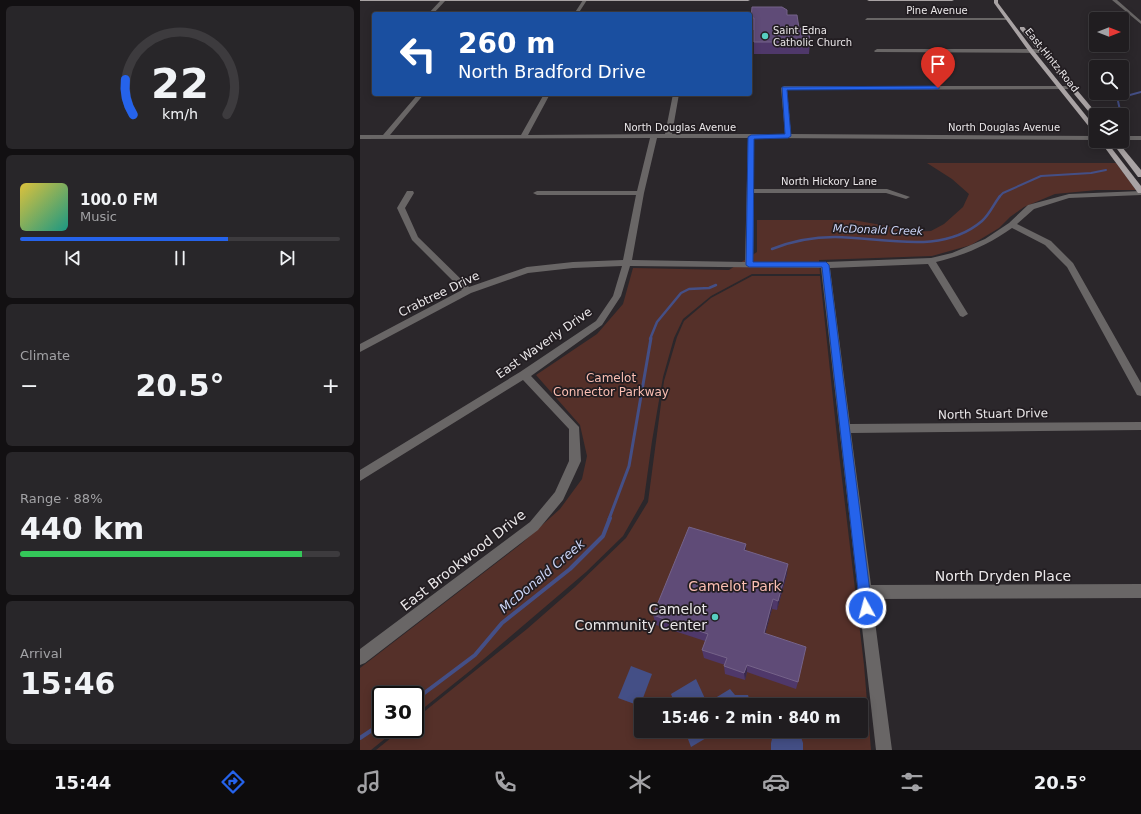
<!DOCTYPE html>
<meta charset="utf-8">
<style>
body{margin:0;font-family:"DejaVu Sans",sans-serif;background:#282629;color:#f1f3f6;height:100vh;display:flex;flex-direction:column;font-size:15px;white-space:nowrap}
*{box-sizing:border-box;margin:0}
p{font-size:13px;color:#a2a2a5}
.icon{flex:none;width:22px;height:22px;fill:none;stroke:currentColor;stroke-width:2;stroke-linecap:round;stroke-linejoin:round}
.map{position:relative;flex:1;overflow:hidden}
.panel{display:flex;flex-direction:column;gap:6px;padding:6px;background:#121012;width:360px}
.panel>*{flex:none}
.guide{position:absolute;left:12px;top:12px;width:380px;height:84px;border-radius:4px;box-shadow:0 2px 10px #0003,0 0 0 1px #3d3b3e;background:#1a4fa0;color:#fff;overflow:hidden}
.needle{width:26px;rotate:90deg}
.tools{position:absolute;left:729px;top:12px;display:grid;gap:8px}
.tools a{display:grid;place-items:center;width:40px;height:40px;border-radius:4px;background:#201d20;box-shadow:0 2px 10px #0003,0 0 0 1px #3d3b3e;font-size:20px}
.speed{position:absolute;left:12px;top:686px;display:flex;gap:8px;font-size:20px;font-weight:700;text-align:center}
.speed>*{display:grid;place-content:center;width:52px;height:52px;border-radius:50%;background:#201d20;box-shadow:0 2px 10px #0003,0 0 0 1px #3d3b3e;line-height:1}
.speed .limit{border:2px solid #111;border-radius:6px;background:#fff;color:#111}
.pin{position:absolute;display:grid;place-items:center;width:34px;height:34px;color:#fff;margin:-41px -17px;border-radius:50% 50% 50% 0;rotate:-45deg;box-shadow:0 0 4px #0007}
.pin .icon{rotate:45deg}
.me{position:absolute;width:44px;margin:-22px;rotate:353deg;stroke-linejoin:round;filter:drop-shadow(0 0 3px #0008)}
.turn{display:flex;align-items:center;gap:14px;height:84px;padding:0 20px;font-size:18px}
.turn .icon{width:52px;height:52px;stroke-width:2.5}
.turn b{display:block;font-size:28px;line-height:34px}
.big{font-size:30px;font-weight:800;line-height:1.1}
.panel .widget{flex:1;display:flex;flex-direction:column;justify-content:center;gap:6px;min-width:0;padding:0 14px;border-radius:6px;background:#282629}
.panel .dial{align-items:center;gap:0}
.dial svg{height:104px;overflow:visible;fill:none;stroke:#3d3b3e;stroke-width:7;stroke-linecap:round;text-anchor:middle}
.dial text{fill:#f1f3f6;stroke:none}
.song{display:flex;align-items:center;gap:12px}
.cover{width:48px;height:48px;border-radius:6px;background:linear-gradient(135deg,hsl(50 70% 55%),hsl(170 70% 35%))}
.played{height:4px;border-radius:2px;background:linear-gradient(90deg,#2563eb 65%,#3d3b3e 65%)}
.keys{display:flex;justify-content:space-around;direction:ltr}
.heat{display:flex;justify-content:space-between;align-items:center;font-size:22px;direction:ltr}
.charge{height:6px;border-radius:3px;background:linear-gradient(90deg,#34c759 88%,#3d3b3e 0)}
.trip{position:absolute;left:274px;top:698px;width:234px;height:40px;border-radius:4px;background:#201d20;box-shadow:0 2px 10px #0003,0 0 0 1px #3d3b3e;font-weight:800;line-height:40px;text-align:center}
.dock{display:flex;height:64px;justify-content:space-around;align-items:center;background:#0d0c0d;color:#a2a2a5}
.dock .icon{width:28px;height:28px}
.dock .on{color:#2563eb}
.dock b{font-size:18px;color:#f1f3f6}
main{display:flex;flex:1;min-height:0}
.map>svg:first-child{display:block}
.green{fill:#553029;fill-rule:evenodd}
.water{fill:#444f86}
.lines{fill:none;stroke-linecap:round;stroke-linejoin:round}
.stream-far3{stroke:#444f86;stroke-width:2}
.stream-far2{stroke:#444f86;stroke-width:2.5}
.stream-far1{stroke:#444f86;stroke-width:3}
.stream{stroke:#444f86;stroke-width:4}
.minor{fill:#696666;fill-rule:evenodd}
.major{fill:#a9a3a4;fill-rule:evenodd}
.wall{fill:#4f386a}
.shaded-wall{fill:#39294b}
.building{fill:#5f4b77;stroke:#756389}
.route{fill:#2563eb;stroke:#184099}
.poi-dot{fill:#57cec2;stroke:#221d21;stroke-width:1.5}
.labels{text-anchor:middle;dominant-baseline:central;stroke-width:3.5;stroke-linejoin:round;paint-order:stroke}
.far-street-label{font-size:10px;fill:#eae7e9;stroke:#221d21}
.far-poi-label{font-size:10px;fill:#eae7e9;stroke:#221d21;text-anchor:start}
.far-water-label{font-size:11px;font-style:italic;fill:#cad3f5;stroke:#221d21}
.street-label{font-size:12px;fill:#eae7e9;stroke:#221d21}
.park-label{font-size:12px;fill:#fbbeb2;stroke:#221d21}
.water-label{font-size:13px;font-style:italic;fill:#cad3f5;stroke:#221d21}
.near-street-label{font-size:14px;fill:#eae7e9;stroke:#221d21}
.near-park-label{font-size:14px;fill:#fbbeb2;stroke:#221d21}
.near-poi-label{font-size:14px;fill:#eae7e9;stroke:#221d21;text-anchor:end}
</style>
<main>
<section class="panel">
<div class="widget dial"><svg viewBox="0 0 100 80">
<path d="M14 69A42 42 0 1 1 86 69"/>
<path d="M14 69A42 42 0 0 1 8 42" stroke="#2563eb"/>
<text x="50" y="56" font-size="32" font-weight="700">22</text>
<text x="50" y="72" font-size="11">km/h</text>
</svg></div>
<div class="widget">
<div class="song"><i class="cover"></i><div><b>100.0 FM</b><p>Music</p></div></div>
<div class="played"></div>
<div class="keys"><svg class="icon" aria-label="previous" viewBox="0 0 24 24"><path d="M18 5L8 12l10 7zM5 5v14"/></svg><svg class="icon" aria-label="pause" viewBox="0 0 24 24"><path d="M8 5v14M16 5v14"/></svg><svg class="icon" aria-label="next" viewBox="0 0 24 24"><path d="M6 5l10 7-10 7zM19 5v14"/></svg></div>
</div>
<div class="widget"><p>Climate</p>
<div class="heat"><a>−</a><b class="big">20.5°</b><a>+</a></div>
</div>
<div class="widget"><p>Range · 88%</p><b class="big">440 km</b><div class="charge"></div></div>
<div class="widget"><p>Arrival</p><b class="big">15:46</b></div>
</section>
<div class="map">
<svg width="781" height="750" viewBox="0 0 781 750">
<rect width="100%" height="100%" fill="#2b272b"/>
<!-- green -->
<g class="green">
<path d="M 567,163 L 756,163 L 776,190 L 737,190 L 695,194 L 664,207 L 650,217 L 639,228 L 611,245 L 572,256 L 459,260 L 460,274 L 392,274 L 351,296 L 323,319 L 314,338 L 303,377 L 292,441 L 284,499 L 263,536 L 226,572 L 111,670 L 55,715 L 55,695 L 21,695 L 21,729 L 37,729 L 11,750 L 0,750 L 0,668 L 161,544 L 200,509 L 222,479 L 227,456 L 220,425 L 176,375 L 237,334 L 263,304 L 273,268 L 369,270 L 397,252 L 397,220 L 493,220 L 527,226 L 550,232 L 571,231 L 584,224 L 603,207 L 609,194 L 592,179 Z"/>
<path d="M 392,276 L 460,276 L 477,437 L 504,665 L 511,750 L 16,750 L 42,729 L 55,729 L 55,719 L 167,629 L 215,587 L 266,538 L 288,502 L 304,381 L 317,337 L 324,321 L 351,298 ZM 281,705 L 501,705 L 501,731 L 281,731 Z"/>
</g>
<!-- water -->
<g class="water">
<path d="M 271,666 L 292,674 L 280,706 L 258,698 Z"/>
<path d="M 336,679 L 347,703 L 370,689 L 375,695 L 388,695 L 391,705 L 315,705 L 311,694 Z"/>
<path d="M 325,731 L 358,731 L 331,747 Z"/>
<path d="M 414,731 L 425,731 L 441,737 L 443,743 L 443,750 L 411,750 L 411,743 Z"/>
</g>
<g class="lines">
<!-- stream-far3 -->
<g class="stream-far3">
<path d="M 761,115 L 758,101 L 759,98 L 781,92"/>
<path d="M 639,197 L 643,193 L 681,176 L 731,173 L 746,170"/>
</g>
<!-- stream-far2 -->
<g class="stream-far2">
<path d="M 412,249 C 432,241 453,237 475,237 C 523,237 581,256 622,221 C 630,214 633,205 640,196"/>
<path d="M 290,339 L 297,322 L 321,293 L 329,289 L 349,288 L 356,285"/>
</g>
<!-- stream-far1 -->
<path class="stream-far1" d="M 249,519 L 269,466 L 291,338"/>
<!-- stream -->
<g class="stream">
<path d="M 55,700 L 115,655 L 142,623 L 210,569 L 243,536 L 250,518"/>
<path d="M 0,738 L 21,724"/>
</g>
<!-- minor -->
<g class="minor">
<path d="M 81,0 L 86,0 L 73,14 L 68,14 Z"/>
<path d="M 223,0 L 227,0 L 218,14 L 214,14 Z"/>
<path d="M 752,0 L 757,0 L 781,21 L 781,24 Z"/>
<path d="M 507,18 L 648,18 L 650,19 L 648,20 L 505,20 Z"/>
<path d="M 517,49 L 682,49 L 685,51 L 682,53 L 515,52 L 514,51 Z"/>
<path d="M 424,86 L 713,86 L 713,88 L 711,89 L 427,90 L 431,134 L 736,136 L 736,140 L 394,138 L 394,189 L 527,189 L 550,197 L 546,199 L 526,193 L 394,193 L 393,262 L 465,262 L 571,258 L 592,253 L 625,239 L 649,223 L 668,205 L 709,194 L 781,191 L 781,195 L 709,198 L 674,209 L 657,224 L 691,241 L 713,263 L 781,383 L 781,396 L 777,395 L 707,267 L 685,245 L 652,228 C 628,245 605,255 576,262 L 608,314 L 603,317 L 600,316 L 568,264 L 470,268 L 490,424 L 781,422 L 781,430 L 491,433 L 511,585 L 781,584 L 781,598 L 512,599 L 532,750 L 516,750 L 461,268 L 270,266 L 261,296 L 242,325 L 171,376 L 219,427 L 221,461 L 203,500 L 178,530 L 5,663 L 0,665 L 0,649 L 170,522 L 195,492 L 209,461 L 209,429 L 163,380 L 0,481 L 0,470 L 160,372 L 236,321 L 253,296 L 262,266 L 213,268 L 168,273 L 111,293 L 0,352 L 0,344 L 102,290 L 52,240 L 37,208 L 47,191 L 53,191 L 54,193 L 45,208 L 58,237 L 109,287 L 167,267 L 213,262 L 263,260 L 276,195 L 177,195 L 173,193 L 177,191 L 277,191 L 290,138 L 0,139 L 0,135 L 23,135 L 58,94 L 64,94 L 30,135 L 161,135 L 184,94 L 190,94 L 168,135 L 305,134 L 313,94 L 319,94 L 312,134 L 425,134 L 421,88 ZM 297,138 L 388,138 L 385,262 L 272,260 L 284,193 Z"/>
<rect x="762" y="136" width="19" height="4"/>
</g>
<!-- major -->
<g class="major">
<path d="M 0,0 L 390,0 L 388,1 L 0,1 Z"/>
<path d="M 507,0 L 594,0 L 592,1 L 509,1 Z"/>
<path d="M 634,0 L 638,0 L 638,3 L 674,51 L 736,128 L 736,134 L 734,133 L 670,53 L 634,3 Z"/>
<path d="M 660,27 L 664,27 L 738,115 L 736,115 L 736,119 L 734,118 L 660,29 Z"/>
<path d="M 740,141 L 746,141 L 781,186 L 781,193 L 778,193 Z"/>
<path d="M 751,141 L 757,141 L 781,170 L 781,177 L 778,177 Z"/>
</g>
</g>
<!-- wall -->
<g class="wall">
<path d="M 427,15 L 450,42 L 449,54 L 394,54 L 394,30 L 391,30 L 391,18 Z"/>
<path d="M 386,544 L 386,551 L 427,574 L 417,610 L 412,609 L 405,634 L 438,682 L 436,689 L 387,672 L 385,680 L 365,674 L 364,666 L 365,665 L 344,658 L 342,650 L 345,641 L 296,625 L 293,615 Z"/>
</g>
<!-- shaded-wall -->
<g class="shaded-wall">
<path d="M 386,544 L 386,555 L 384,550 Z"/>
<path d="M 428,564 L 427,574 L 417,610 L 418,601 Z"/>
<path d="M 413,599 L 412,609 L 403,642 L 404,633 Z"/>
<path d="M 387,665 L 387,672 L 385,680 L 384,673 Z"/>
</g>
<!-- building -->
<g class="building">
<path d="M 392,7 L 422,7 L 427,10 L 427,15 L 437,15 L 439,28 L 449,30 L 450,42 L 394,42 L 394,18 L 391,18 Z"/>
<path d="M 329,527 L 386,544 L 384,550 L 428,564 L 418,601 L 413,599 L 404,633 L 446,647 L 438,682 L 387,665 L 384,673 L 364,666 L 367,658 L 342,650 L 348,634 L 293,615 Z"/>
</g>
<!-- route -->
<path class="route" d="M 578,86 L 579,87 L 579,89 L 427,90 L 431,136 L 428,138 L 394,139 L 393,262 L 466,262 L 469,265 L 512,608 L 511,612 L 506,614 L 502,612 L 500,608 L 462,267 L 389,267 L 386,265 L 388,137 L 391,135 L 425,134 L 422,87 Z"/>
<!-- markers -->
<g class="poi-dot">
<circle cx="405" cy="36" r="4"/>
<circle cx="355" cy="617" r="4"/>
</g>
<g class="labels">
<!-- far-street labels -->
<g class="far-street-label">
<text x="577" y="10">Pine Avenue</text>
<text transform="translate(692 60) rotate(51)">East Hintz Road</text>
<text x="320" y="127">North Douglas Avenue</text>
<text x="644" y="127">North Douglas Avenue</text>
<text x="469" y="181">North Hickory Lane</text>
</g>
<!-- far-poi labels -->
<g class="far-poi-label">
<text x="413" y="30">Saint Edna<tspan x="413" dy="12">Catholic Church</tspan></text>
</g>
<!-- far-water labels -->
<g class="far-water-label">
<text transform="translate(518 230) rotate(2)">McDonald Creek</text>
</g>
<!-- street labels -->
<g class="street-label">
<text transform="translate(79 294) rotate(-26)">Crabtree Drive</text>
<text transform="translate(184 343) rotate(-35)">East Waverly Drive</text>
<text transform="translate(633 414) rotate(-1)">North Stuart Drive</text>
</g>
<!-- park labels -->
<g class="park-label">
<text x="251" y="378">Camelot<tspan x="251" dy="14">Connector Parkway</tspan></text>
</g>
<!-- water labels -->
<g class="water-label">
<text transform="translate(182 576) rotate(-40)">McDonald Creek</text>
</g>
<!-- near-street labels -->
<g class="near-street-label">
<text transform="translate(103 560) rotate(-38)">East Brookwood Drive</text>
<text x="643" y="576">North Dryden Place</text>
</g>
<!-- near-park labels -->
<g class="near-park-label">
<text x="375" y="586">Camelot Park</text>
</g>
<!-- near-poi labels -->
<g class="near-poi-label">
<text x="347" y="609">Camelot<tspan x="347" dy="16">Community Center</tspan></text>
</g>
</g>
</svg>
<div class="tools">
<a><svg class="needle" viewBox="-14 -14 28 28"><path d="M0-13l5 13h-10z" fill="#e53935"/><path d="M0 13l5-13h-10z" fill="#a2a2a5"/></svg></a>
<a><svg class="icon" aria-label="search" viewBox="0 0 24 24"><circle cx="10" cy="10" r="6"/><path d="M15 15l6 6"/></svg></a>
<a><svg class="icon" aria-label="layers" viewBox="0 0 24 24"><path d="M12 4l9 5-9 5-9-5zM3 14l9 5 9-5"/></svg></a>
</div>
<div class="speed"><div class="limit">30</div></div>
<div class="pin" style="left:578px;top:88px;background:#d93025"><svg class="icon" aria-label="arrive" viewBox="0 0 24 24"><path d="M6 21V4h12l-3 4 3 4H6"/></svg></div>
<svg class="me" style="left:506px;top:608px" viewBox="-20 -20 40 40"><circle r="17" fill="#2563eb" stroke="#fff" stroke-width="3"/><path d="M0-11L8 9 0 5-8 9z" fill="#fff"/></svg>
<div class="trip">15:46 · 2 min · 840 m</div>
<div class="guide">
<div class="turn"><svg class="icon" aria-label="left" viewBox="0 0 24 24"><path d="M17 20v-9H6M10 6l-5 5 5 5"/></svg><div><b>260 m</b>North Bradford Drive</div></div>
</div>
</div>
</main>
<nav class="dock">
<b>15:44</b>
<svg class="icon on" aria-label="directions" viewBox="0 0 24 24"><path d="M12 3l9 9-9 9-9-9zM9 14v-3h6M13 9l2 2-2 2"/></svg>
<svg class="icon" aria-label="music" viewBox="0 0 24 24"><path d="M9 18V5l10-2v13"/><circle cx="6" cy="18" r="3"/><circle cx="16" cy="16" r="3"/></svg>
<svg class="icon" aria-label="phone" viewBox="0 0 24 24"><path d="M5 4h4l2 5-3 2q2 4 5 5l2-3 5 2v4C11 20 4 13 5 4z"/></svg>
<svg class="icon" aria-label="climate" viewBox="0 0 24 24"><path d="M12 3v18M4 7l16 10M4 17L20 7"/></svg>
<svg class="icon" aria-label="car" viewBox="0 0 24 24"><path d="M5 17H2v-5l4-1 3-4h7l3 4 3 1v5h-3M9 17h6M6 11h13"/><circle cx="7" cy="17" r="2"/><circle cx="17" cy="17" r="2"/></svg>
<svg class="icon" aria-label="filters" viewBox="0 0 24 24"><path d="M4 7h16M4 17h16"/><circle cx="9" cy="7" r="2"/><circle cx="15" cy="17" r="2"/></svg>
<b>20.5°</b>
</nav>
